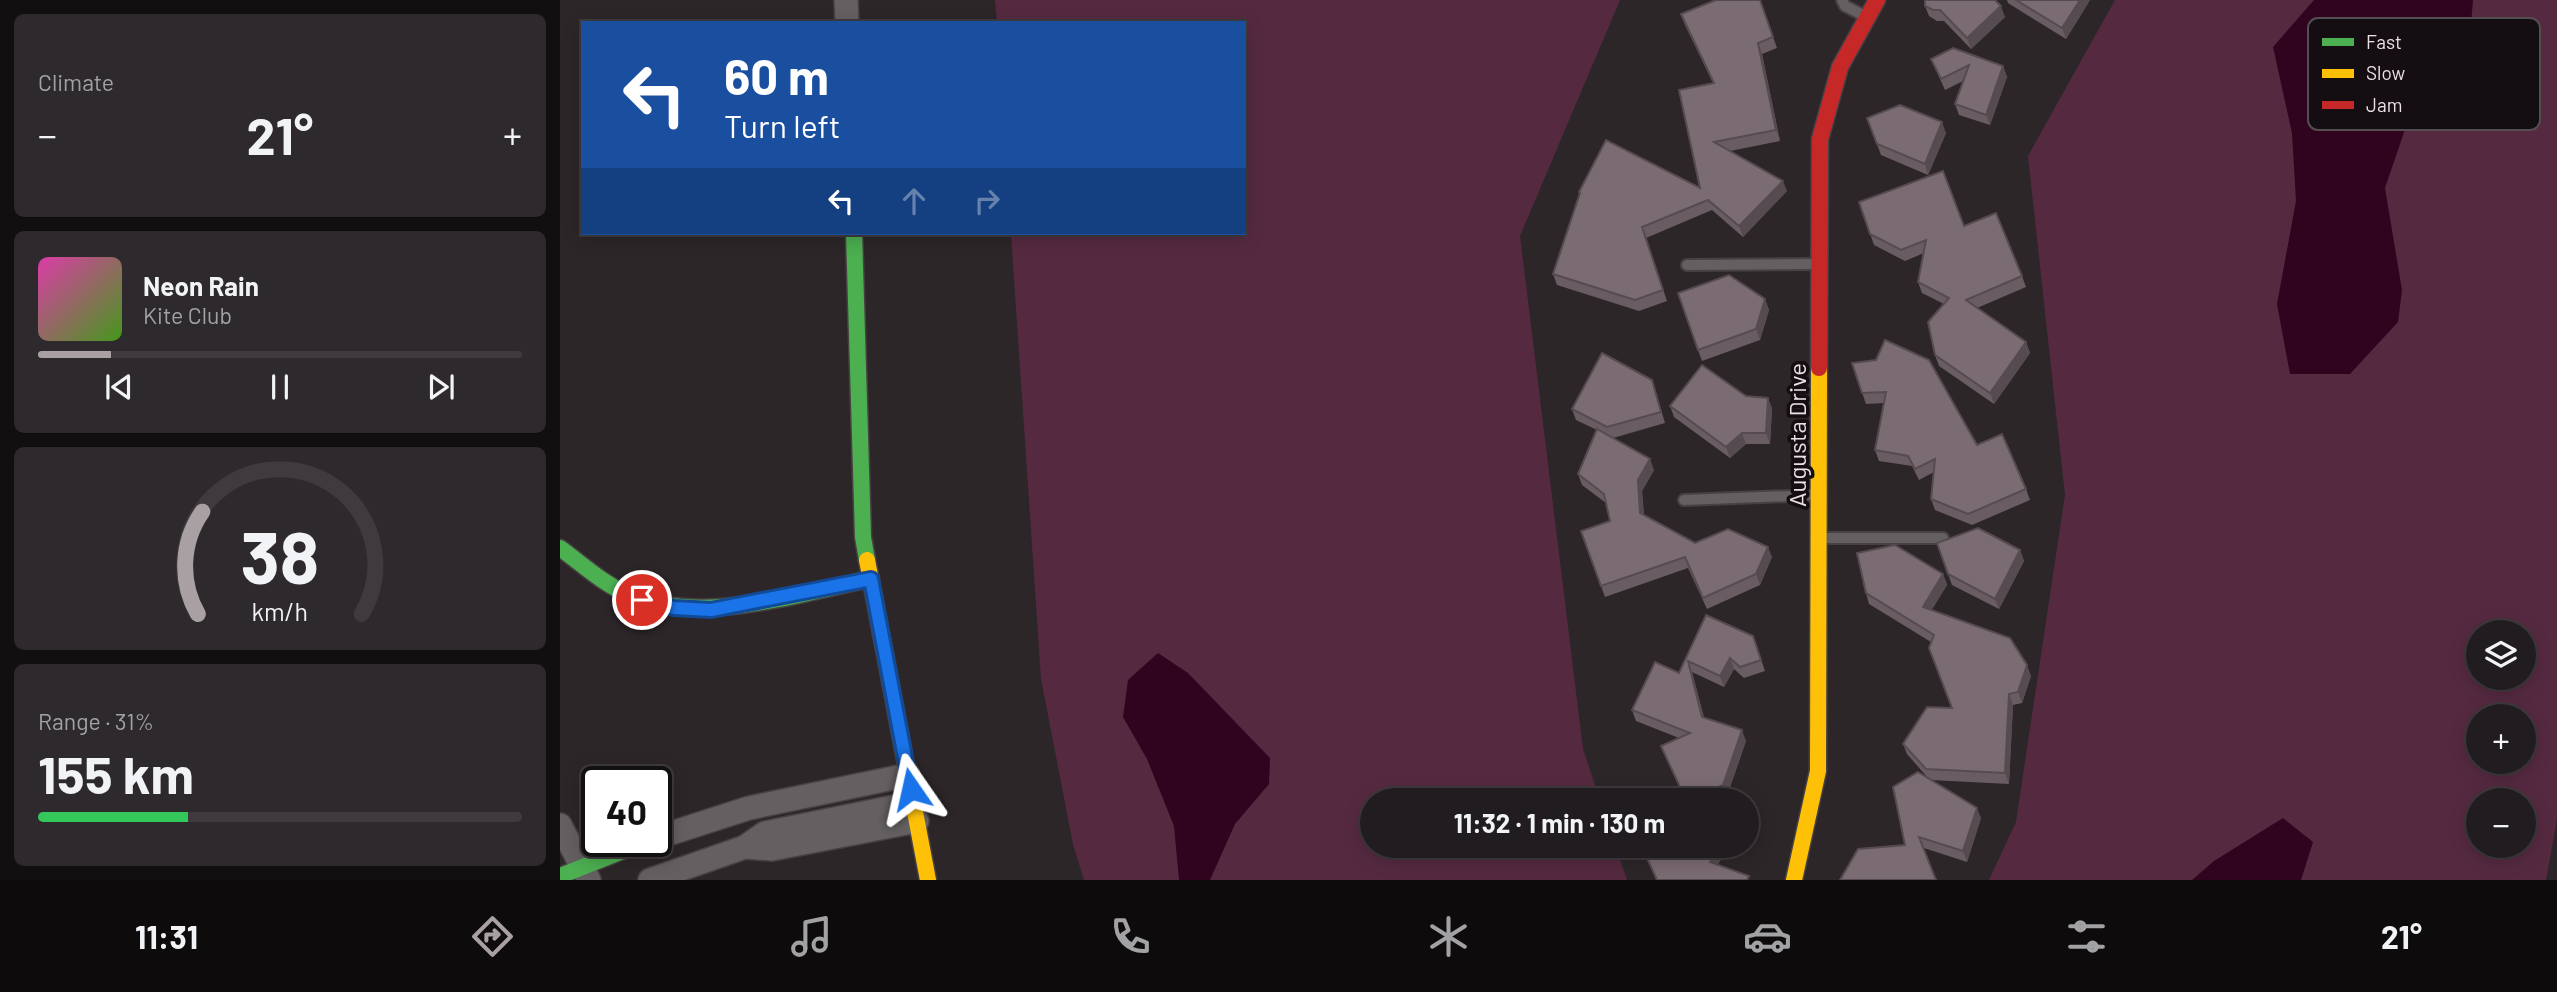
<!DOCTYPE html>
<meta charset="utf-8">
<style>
body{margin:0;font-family:Barlow,sans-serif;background:#2d292c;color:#f1f3f6;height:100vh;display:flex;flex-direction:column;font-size:26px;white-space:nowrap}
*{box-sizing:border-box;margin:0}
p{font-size:23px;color:#a2a1a4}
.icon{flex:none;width:38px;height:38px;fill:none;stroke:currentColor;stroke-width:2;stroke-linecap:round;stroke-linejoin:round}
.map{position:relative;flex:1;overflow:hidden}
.details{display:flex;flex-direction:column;gap:14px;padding:14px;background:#120f11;width:560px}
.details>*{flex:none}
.guide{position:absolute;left:21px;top:21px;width:665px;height:214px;border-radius:0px;box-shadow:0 4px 18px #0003,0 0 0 2px #3e3a3d;background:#1a4fa0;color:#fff;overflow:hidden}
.fabs{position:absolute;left:1906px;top:620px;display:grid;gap:14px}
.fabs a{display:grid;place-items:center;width:70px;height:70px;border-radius:50%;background:#211c1f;box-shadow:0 4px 18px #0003,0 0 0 2px #3e3a3d;font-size:35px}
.speed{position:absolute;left:21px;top:766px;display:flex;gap:14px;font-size:35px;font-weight:700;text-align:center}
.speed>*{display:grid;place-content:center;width:91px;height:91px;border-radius:50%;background:#211c1f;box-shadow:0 4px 18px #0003,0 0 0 2px #3e3a3d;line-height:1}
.speed .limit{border:4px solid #111;border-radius:10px;background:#fff;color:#111}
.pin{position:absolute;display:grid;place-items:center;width:60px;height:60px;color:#fff;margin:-30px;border:4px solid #fff;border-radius:50%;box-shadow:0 2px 7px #0007}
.me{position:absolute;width:77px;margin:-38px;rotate:349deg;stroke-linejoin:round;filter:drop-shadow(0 0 5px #0008)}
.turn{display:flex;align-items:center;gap:24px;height:147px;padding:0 28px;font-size:32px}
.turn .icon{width:91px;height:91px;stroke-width:2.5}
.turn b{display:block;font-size:49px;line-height:60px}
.lanes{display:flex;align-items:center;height:66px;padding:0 28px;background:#0003;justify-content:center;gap:35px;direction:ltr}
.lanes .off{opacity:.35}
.big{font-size:52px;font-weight:700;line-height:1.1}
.details .widget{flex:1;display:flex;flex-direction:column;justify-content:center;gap:10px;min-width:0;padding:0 24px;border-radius:10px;background:#2d292c}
.details .dial{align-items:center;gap:0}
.dial svg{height:182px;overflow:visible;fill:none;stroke:#3e3a3d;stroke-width:7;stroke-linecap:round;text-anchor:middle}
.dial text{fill:#f1f3f6;stroke:none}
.song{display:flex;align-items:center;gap:21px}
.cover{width:84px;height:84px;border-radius:10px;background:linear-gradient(135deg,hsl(320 70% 55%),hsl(100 70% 35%))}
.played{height:7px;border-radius:4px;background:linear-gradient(90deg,#a8a0a3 15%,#3e3a3d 15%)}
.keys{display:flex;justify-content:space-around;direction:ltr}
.heat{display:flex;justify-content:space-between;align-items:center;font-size:38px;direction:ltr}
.charge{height:10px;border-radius:5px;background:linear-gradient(90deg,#34c759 31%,#3e3a3d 0)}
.trip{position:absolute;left:800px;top:788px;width:399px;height:70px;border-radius:35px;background:#211c1f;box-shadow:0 4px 18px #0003,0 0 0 2px #3e3a3d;font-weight:700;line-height:70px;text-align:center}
.tabs{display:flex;height:112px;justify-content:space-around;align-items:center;background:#0d0b0c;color:#a2a1a4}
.tabs .icon{width:49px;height:49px}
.tabs .on{color:#a8a0a3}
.tabs b{font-size:32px;color:#f1f3f6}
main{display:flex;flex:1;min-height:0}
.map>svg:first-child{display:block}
.green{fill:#552a41;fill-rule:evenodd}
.water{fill:#30031e}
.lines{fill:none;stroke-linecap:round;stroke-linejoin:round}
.lane-casing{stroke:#484144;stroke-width:14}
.street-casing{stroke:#484144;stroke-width:26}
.fast-casing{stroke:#484144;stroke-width:19}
.slow-casing{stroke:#484144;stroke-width:19}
.jam-casing{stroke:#484144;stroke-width:19}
.lane{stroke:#645f61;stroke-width:10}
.street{stroke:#645f61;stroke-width:23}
.fast{stroke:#4caf50;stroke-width:16}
.slow{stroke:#ffc107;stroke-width:16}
.jam{stroke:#c62828;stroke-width:16}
.wall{fill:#6a5c63}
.shaded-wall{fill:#564b50}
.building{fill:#7b6b73;stroke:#564b50;stroke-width:2}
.route-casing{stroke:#114b97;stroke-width:18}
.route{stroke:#1a73e8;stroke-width:12}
.labels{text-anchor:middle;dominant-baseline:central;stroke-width:7;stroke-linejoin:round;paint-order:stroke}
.street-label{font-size:24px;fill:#ebe1e5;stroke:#140d11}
.key{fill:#140d11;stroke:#544d51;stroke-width:2}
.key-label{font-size:19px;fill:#ebe1e5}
</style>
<main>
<section class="details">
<div class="widget"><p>Climate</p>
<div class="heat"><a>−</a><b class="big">21°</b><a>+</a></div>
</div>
<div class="widget">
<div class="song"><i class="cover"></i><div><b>Neon Rain</b><p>Kite Club</p></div></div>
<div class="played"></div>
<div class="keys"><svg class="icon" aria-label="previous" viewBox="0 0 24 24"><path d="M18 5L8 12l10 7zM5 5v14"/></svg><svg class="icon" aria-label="pause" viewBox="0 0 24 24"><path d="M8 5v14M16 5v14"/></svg><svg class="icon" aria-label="next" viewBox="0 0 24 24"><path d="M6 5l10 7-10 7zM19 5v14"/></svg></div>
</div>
<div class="widget dial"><svg viewBox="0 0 100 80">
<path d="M14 69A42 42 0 1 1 86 69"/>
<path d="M14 69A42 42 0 0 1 16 24" stroke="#a8a0a3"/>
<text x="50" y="56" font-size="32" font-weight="700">38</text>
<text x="50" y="72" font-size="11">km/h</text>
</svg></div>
<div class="widget"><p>Range · 31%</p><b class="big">155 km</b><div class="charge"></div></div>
</section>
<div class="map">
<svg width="1997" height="880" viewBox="0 0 1997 880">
<rect width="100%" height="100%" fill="#2c2629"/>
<!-- green -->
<g class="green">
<path d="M 435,0 L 1060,0 L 960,236 L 1023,749 L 1040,800 L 812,800 L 812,845 L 1055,845 L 1067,880 L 524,880 L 513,844 L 481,679 L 451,233 L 684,233 L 684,23 L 437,23 Z"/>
<path d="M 1555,0 L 1997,0 L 1997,819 L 1986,880 L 1429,880 L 1456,822 L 1505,495 L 1468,156 ZM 1918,632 L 1964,632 L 1964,677 L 1918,677 ZM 1918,716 L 1964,716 L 1964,761 L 1918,761 ZM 1918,800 L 1964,800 L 1964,845 L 1918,845 Z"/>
</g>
<!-- water -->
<g class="water">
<path d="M 1754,0 L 1913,0 L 1909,48 L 1852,109 L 1825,188 L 1842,290 L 1838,322 L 1790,374 L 1730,374 L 1717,304 L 1736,201 L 1732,133 L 1713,47 Z"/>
<path d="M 598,653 L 628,673 L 710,758 L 709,784 L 675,824 L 650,880 L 619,880 L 614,826 L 587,759 L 563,717 L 568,680 Z"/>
<path d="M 1723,818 L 1753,842 L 1741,880 L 1632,880 L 1654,861 Z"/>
</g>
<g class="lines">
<defs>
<g id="lane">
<path d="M 1282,0 L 1285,6 L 1305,16"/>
<path d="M 1127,265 L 1257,264"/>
<path d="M 1124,500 L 1256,495"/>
<path d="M 1261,538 L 1383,538"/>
</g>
<g id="street">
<path d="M 286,0 L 287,23"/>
<path d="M 0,825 L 29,880"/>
<path d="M 96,838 L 189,808 L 348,775"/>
<path d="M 185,847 L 212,849 L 357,821"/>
<path d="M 90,880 L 185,847 L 205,833 L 353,803"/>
</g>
<g id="fast">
<path d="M 294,233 L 303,537 L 307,560"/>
<path d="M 0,548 C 22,564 42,583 67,594 C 141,626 235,594 311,579"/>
<path d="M 0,876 L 85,842"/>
</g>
<g id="slow">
<path d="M 307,560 L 368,880"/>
<path d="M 1234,880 L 1258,771 L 1259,368"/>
</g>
<path id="jam" d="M 1259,368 L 1260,139 L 1280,67 L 1317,0"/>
</defs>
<!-- lane casing -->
<use href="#lane" class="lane-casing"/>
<!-- street casing -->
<use href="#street" class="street-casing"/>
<!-- fast casing -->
<use href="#fast" class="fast-casing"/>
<!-- slow casing -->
<use href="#slow" class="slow-casing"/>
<!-- jam casing -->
<use href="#jam" class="jam-casing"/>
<!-- lane -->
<use href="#lane" class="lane"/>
<!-- street -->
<use href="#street" class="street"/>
<!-- fast -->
<use href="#fast" class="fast"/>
<!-- slow -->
<use href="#slow" class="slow"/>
<!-- jam -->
<use href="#jam" class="jam"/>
</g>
<!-- wall -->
<g class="wall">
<path d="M 1200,0 L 1217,48 L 1202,54 L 1220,141 L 1170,151 L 1227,191 L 1183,237 L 1152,210 L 1086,238 L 1107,301 L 1079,311 L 997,285 L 993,274 L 1020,195 L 1019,192 L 1140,188 L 1153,83 L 1125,25 L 1121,14 Z"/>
<path d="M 1447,0 L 1530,0 L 1506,39 L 1448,3 Z"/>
<path d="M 1365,6 L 1445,17 L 1411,49 L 1384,21 L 1377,21 L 1369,16 Z"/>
<path d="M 1371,59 L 1443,66 L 1447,77 L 1430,125 L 1399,115 L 1395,104 L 1403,81 L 1385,90 Z"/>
<path d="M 1307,118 L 1386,133 L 1368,175 L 1321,155 Z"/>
<path d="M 1299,202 L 1404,226 L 1462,276 L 1466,287 L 1417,308 L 1466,342 L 1470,353 L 1434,404 L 1379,366 L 1375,355 L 1384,304 L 1362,293 L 1358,282 L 1364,253 L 1345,261 L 1314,245 Z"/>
<path d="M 1118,293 L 1205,299 L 1209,310 L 1200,340 L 1142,361 Z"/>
<path d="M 1292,363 L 1417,445 L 1466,489 L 1470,500 L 1412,525 L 1375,510 L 1371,499 L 1374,472 L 1359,480 L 1352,466 L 1319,461 L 1315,450 L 1324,403 L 1306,404 Z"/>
<path d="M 1092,380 L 1105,423 L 1053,438 L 1094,470 L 1082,491 L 1084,515 L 1135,543 L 1212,557 L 1200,585 L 1147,609 L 1128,568 L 1045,597 L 1021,531 L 1050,521 L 1046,503 L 1022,485 L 1018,474 L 1037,430 L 1016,420 L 1012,409 Z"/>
<path d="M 1186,396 L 1208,398 L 1212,409 L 1210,444 L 1186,444 L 1170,458 L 1114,417 L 1110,406 Z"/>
<path d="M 1377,543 L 1460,550 L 1464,561 L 1439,609 L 1392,585 Z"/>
<path d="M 1383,574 L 1387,585 L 1371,610 L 1471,676 L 1462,703 L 1453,705 L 1449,784 L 1371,780 L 1421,818 L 1407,862 L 1364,848 L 1345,845 L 1368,778 L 1347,754 L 1343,744 L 1392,708 L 1371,642 L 1309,604 L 1306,593 Z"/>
<path d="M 1146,615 L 1193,636 L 1205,671 L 1184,678 L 1174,669 L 1164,687 L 1132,672 L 1144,717 L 1186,741 L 1167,796 L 1158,800 L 1125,800 L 1101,746 L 1119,738 L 1076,721 L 1072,710 L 1119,673 Z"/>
</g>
<!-- shaded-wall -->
<g class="shaded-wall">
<path d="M 1520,0 L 1530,0 L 1506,39 L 1502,28 Z"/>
<path d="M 1441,6 L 1445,17 L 1411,49 L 1407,38 Z"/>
<path d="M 1198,43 L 1202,54 L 1220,141 L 1216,130 Z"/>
<path d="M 1443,66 L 1447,77 L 1430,125 L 1426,115 Z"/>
<path d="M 1382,122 L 1386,133 L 1368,175 L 1365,164 Z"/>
<path d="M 1223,181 L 1227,191 L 1183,237 L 1179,226 Z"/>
<path d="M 1205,299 L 1209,310 L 1200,340 L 1196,329 Z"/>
<path d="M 1466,342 L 1470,353 L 1434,404 L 1430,393 Z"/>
<path d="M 1208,398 L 1212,409 L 1210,444 L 1206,433 Z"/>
<path d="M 1182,433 L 1186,444 L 1170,458 L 1166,447 Z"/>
<path d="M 1090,459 L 1094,470 L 1082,491 L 1084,524 L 1080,513 L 1078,480 Z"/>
<path d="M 1208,547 L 1212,557 L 1200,585 L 1196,574 Z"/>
<path d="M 1460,550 L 1464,561 L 1439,609 L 1435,599 Z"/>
<path d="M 1383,574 L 1387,585 L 1367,618 L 1363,607 Z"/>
<path d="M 1170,658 L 1174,669 L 1164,687 L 1160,676 Z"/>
<path d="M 1128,661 L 1132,672 L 1146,727 L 1142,717 Z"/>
<path d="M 1467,665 L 1471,676 L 1462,703 L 1458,692 Z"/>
<path d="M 1449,694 L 1453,705 L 1449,784 L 1445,773 Z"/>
<path d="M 1182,730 L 1186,741 L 1167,796 L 1163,785 Z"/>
<path d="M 1417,808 L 1421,818 L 1407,862 L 1403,851 Z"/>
<path d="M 1159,845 L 1168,846 L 1154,873 L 1150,862 Z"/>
</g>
<!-- building -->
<g class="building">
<path d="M 1156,0 L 1200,0 L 1213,37 L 1198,43 L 1216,130 L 1154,142 L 1223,181 L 1179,226 L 1148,200 L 1082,227 L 1103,290 L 1075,300 L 993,274 L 1020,193 L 1019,192 L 1046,140 L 1140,188 L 1119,90 L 1154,83 L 1121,14 Z"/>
<path d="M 1365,0 L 1435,0 L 1441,6 L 1407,38 L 1380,10 L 1373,10 L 1365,6 Z"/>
<path d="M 1456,0 L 1520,0 L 1502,28 Z"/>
<path d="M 1393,48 L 1443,66 L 1426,115 L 1395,104 L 1409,65 L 1381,79 L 1371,59 Z"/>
<path d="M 1340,105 L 1382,122 L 1365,164 L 1317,144 L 1307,118 Z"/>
<path d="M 1383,171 L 1404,226 L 1436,213 L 1462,276 L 1406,300 L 1466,342 L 1430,393 L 1375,355 L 1368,322 L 1389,298 L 1358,282 L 1366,240 L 1341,250 L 1310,234 L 1299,202 Z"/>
<path d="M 1169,275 L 1205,299 L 1196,329 L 1138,350 L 1118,293 Z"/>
<path d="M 1325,340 L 1369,360 L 1417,445 L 1442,434 L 1466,489 L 1408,514 L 1371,499 L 1375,459 L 1355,469 L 1348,456 L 1315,450 L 1326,392 L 1302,393 L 1292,363 L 1316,360 Z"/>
<path d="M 1042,353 L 1092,380 L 1101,412 L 1047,427 L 1012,409 Z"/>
<path d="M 1142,365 L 1186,396 L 1208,398 L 1206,433 L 1182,433 L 1166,447 L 1110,406 Z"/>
<path d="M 1037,429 L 1090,459 L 1078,480 L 1080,513 L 1135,543 L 1168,529 L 1208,547 L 1196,574 L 1143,598 L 1125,557 L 1041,586 L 1021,531 L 1050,521 L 1044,494 L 1018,474 Z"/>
<path d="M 1418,528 L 1460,550 L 1435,599 L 1388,574 L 1377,543 Z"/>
<path d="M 1335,545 L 1383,574 L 1363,607 L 1450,638 L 1467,665 L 1458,692 L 1449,694 L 1445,773 L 1366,769 L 1343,744 L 1367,707 L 1392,708 L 1369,648 L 1374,635 L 1306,593 L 1297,553 Z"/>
<path d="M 1146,615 L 1193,636 L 1201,660 L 1180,667 L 1170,658 L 1160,676 L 1128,661 L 1142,717 L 1182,730 L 1163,785 L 1130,800 L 1126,800 L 1101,746 L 1130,733 L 1072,710 L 1095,662 L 1119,673 Z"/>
<path d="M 1358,772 L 1417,808 L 1403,851 L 1359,837 L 1376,880 L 1280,880 L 1298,849 L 1345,845 L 1333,787 Z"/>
<path d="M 1081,845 L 1159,845 L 1150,862 L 1189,876 L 1187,880 L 1097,880 Z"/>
</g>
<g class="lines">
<defs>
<path id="route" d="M 82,600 L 114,608 L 151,610 L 311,579 L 351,789"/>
</defs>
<!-- route casing -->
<use href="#route" class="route-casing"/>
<!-- route -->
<use href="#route" class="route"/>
</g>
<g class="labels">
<!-- street labels -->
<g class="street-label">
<text transform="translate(1236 435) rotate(-90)">Augusta Drive</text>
</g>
</g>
<!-- legend -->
<rect x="1748" y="18" width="232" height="112" rx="10" class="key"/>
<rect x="1762" y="38" width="32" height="8" fill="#4caf50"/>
<rect x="1762" y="69" width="32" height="9" fill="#ffc107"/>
<rect x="1762" y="101" width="32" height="8" fill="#c62828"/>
<g class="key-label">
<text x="1806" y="49">Fast</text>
<text x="1806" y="80">Slow</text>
<text x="1806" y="112">Jam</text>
</g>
</svg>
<div class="fabs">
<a><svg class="icon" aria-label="layers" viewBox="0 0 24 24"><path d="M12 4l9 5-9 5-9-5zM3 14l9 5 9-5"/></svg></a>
<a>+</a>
<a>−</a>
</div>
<div class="speed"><div class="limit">40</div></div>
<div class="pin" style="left:82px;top:600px;background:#d93025"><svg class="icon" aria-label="arrive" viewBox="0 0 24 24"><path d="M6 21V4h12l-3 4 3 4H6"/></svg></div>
<svg class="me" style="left:351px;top:789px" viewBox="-20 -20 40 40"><path d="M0-17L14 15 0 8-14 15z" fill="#1a73e8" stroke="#fff" stroke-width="4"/></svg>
<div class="trip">11:32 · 1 min · 130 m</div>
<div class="guide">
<div class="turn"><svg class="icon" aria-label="left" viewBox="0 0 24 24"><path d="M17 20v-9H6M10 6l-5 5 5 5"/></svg><div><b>60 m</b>Turn left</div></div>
<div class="lanes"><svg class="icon" aria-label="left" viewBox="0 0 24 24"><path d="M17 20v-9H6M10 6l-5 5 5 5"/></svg><svg class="icon off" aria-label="ahead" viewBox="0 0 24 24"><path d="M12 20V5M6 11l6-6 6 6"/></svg><svg class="icon off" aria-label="right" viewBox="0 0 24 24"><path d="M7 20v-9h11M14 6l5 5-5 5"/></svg></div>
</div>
</div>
</main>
<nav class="tabs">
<b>11:31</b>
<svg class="icon on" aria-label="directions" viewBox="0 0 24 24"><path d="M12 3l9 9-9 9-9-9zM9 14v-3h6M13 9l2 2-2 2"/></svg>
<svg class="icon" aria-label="music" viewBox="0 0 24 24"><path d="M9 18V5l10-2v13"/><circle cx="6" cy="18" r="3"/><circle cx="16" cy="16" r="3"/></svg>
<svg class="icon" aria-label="phone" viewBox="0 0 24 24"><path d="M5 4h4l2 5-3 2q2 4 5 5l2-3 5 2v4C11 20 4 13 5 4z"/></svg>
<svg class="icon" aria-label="climate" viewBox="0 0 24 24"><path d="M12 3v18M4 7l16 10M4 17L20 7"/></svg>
<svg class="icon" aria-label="car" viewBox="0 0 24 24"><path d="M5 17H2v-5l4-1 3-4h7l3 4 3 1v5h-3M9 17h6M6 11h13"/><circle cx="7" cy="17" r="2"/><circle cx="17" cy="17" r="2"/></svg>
<svg class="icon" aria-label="filters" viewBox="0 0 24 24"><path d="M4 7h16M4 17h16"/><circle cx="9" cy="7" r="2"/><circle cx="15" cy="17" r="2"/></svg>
<b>21°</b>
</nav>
